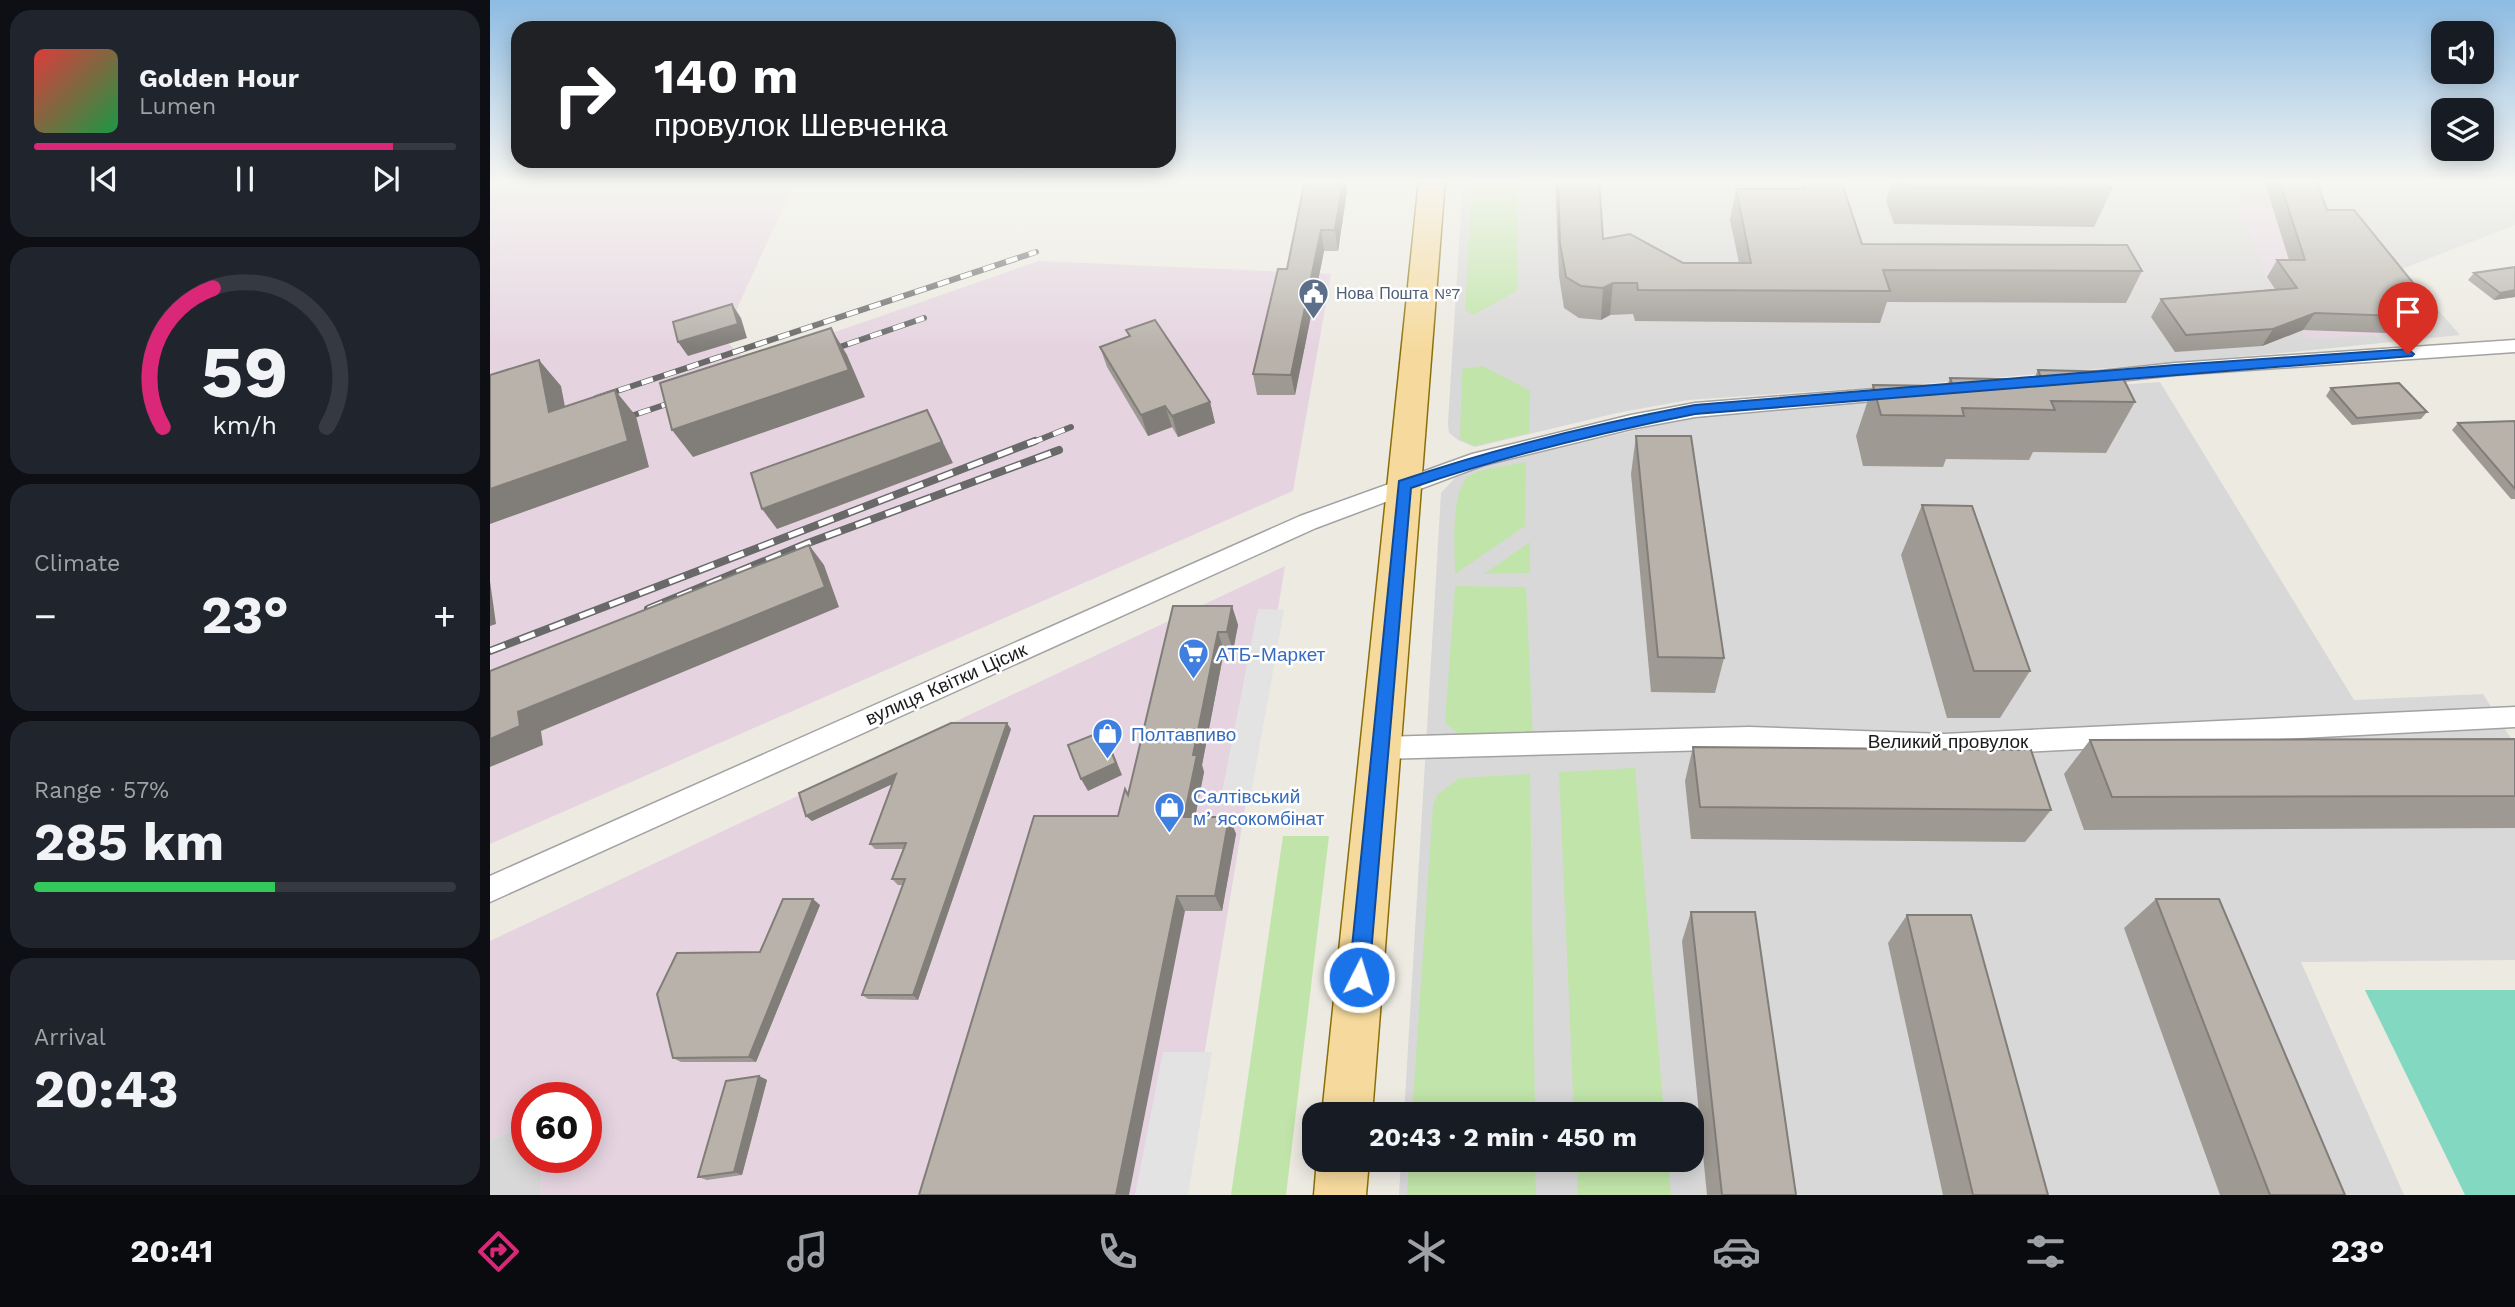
<!DOCTYPE html>
<meta charset="utf-8">
<style>
body{margin:0;font-family:"Work Sans",sans-serif;background:#20242c;color:#f1f3f6;height:100vh;display:flex;flex-direction:column;font-size:26px;white-space:nowrap}
*{box-sizing:border-box;margin:0}
p{font-size:23px;color:#9ea1a6}
.icon{flex:none;width:38px;height:38px;fill:none;stroke:currentColor;stroke-width:2;stroke-linecap:round;stroke-linejoin:round}
.map{position:relative;flex:1;overflow:hidden}
.side{display:flex;flex-direction:column;gap:10px;padding:10px;background:#0d0f14;width:490px}
.side>*{flex:none}
.top-card{position:absolute;left:21px;top:21px;width:665px;height:147px;border-radius:21px;box-shadow:0 4px 18px #0003;background:#202124;color:#fff;overflow:hidden}
.fabs{position:absolute;left:1941px;top:21px;display:grid;gap:14px}
.fabs a{display:grid;place-items:center;width:63px;height:63px;border-radius:14px;background:#171b24;box-shadow:0 4px 18px #0003;font-size:35px}
.speed{position:absolute;left:21px;top:1082px;display:flex;gap:14px;font-size:35px;font-weight:700;text-align:center}
.speed>*{display:grid;place-content:center;width:91px;height:91px;border-radius:50%;background:#171b24;box-shadow:0 4px 18px #0003;line-height:1}
.speed .limit{border:10px solid #d22;background:#fff;color:#111}
.pin{position:absolute;display:grid;place-items:center;width:60px;height:60px;color:#fff;margin:-72px -30px;border-radius:50% 50% 50% 0;rotate:-45deg;box-shadow:0 0 7px #0007}
.pin .icon{rotate:45deg}
.me{position:absolute;width:77px;margin:-38px;rotate:5deg;stroke-linejoin:round;filter:drop-shadow(0 0 5px #0008)}
.turn{display:flex;align-items:center;gap:24px;height:147px;padding:0 28px;font-size:32px}
.turn .icon{width:91px;height:91px;stroke-width:2.5}
.turn b{display:block;font-size:49px;line-height:60px}
.big{font-size:52px;font-weight:700;line-height:1.1}
.side .card{flex:1;display:flex;flex-direction:column;justify-content:center;gap:10px;min-width:0;padding:0 24px;border-radius:21px;background:#20242c}
.side .dial{align-items:center;gap:0}
.dial svg{height:182px;overflow:visible;fill:none;stroke:#363941;stroke-width:7;stroke-linecap:round;text-anchor:middle}
.dial text{fill:#f1f3f6;stroke:none}
.song{display:flex;align-items:center;gap:21px}
.cover{width:84px;height:84px;border-radius:10px;background:linear-gradient(135deg,hsl(0 70% 55%),hsl(140 70% 35%))}
.played{height:7px;border-radius:4px;background:linear-gradient(90deg,#db2777 85%,#363941 85%)}
.keys{display:flex;justify-content:space-around;direction:ltr}
.heat{display:flex;justify-content:space-between;align-items:center;font-size:38px;direction:ltr}
.charge{height:10px;border-radius:5px;background:linear-gradient(90deg,#34c759 57%,#363941 0)}
.trip{position:absolute;left:812px;top:1102px;width:402px;height:70px;border-radius:21px;background:#171b24;box-shadow:0 4px 18px #0003;font-weight:700;line-height:70px;text-align:center}
.menu{display:flex;height:112px;justify-content:space-around;align-items:center;background:#090b0e;color:#9ea1a6}
.menu .icon{width:49px;height:49px}
.menu .on{color:#db2777}
.menu b{font-size:32px;color:#f1f3f6}
main{display:flex;flex:1;min-height:0}
.map>svg:first-child{display:block}
.residential{fill:#d9d8d8}
.industrial{fill:#e5d4e0}
.grass{fill:#c0e4a9}
.pitch{fill:#83d8c1}
.parking{fill:#e3e3e3}
.lines{fill:none;stroke-linecap:round;stroke-linejoin:round}
.minor-casing{stroke:#a2a2a2;stroke-width:3}
.primary-casing{stroke:#8a6e09;stroke-width:3}
.minor{fill:#fff;fill-rule:evenodd}
.primary{fill:#f6da9d;fill-rule:evenodd}
.rail-far1-casing{stroke:#696969;stroke-width:6}
.rail-casing{stroke:#696969;stroke-width:8}
.rail-far1{stroke:#fff;stroke-width:4.5;stroke-dasharray:12;stroke-linecap:butt}
.rail{stroke:#fff;stroke-width:5;stroke-dasharray:16;stroke-linecap:butt}
.wall{fill:#9e9993}
.shaded-wall{fill:#817d78}
.building{fill:#b8b2ab;stroke:#817d78;stroke-width:2}
.route{fill:#1a73e8;stroke:#114b97;stroke-width:2}
.labels{text-anchor:middle;dominant-baseline:central;stroke-width:5;stroke-linejoin:round;paint-order:stroke}
.far-service-label{font-size:16px;fill:#4e5e75;stroke:#fff;text-anchor:start}
.shop-label{font-size:19px;fill:#366cbe;stroke:#fff;text-anchor:start}
.street-label{font-size:19px;fill:#1b1b1b;stroke:#fff}
</style>
<main>
<section class="side">
<div class="card">
<div class="song"><i class="cover"></i><div><b>Golden Hour</b><p>Lumen</p></div></div>
<div class="played"></div>
<div class="keys"><svg class="icon" aria-label="previous" viewBox="0 0 24 24"><path d="M18 5L8 12l10 7zM5 5v14"/></svg><svg class="icon" aria-label="pause" viewBox="0 0 24 24"><path d="M8 5v14M16 5v14"/></svg><svg class="icon" aria-label="next" viewBox="0 0 24 24"><path d="M6 5l10 7-10 7zM19 5v14"/></svg></div>
</div>
<div class="card dial"><svg viewBox="0 0 100 80">
<path d="M14 69A42 42 0 1 1 86 69"/>
<path d="M14 69A42 42 0 0 1 36 8" stroke="#db2777"/>
<text x="50" y="56" font-size="32" font-weight="700">59</text>
<text x="50" y="72" font-size="11">km/h</text>
</svg></div>
<div class="card"><p>Climate</p>
<div class="heat"><a>−</a><b class="big">23°</b><a>+</a></div>
</div>
<div class="card"><p>Range · 57%</p><b class="big">285 km</b><div class="charge"></div></div>
<div class="card"><p>Arrival</p><b class="big">20:43</b></div>
</section>
<div class="map">
<svg width="2025" height="1195" viewBox="0 0 2025 1195">
<rect width="100%" height="100%" fill="#eceae1"/>
<!-- residential -->
<g class="residential">
<path d="M 973,180 L 2025,180 L 2025,225 L 1912,269 L 1970,335 L 1803,352 L 1431,384 L 1198,400 L 1127,413 L 985,447 L 968,440 L 959,433 L 958,423 Z"/>
<path d="M 1670,382 L 1864,700 L 1993,694 L 2025,745 L 2025,960 L 1811,962 L 1914,1195 L 909,1195 L 911,1160 L 1202,1160 L 1202,1115 L 914,1115 L 951,493 L 965,478 L 986,467 L 1199,418 L 1326,406 Z"/>
<path d="M 37,1124 L 37,1157 L 52,1157 L 51,1195 L 0,1195 L 0,1141 Z"/>
</g>
<!-- industrial -->
<g class="industrial">
<path d="M 0,180 L 306,180 L 233,339 L 259,362 L 549,261 L 841,274 L 803,491 L 0,844 Z"/>
<path d="M 1740,180 L 1816,180 L 1942,334 L 1817,338 L 1776,278 Z"/>
<path d="M 795,566 L 691,1195 L 51,1195 L 52,1157 L 96,1157 L 96,1097 L 37,1097 L 37,1124 L 0,1141 L 0,941 Z"/>
</g>
<!-- grass -->
<g class="grass">
<path d="M 982,180 L 1027,180 L 1027,291 L 983,315 L 975,310 Z"/>
<path d="M 993,366 L 1040,391 L 1039,433 L 984,446 L 970,439 L 972,369 Z"/>
<path d="M 1036,462 L 1035,526 L 965,574 C 965,551 959,485 982,474 C 997,467 1019,466 1036,462 Z"/>
<path d="M 1040,542 L 1040,573 L 994,574 Z"/>
<path d="M 965,586 L 1036,587 L 1043,739 C 1008,740 981,750 955,722 Z"/>
<path d="M 1145,768 L 1174,1115 L 1084,1115 L 1069,772 Z"/>
<path d="M 1040,774 L 1045,1115 L 922,1115 L 943,806 L 947,795 L 969,778 Z"/>
<path d="M 793,836 L 839,836 L 796,1195 L 741,1195 Z"/>
<path d="M 919,1160 L 1045,1160 L 1046,1195 L 917,1195 Z"/>
<path d="M 1086,1160 L 1178,1160 L 1181,1195 L 1088,1195 Z"/>
</g>
<!-- pitch -->
<path class="pitch" d="M 1875,990 L 2025,990 L 2025,1195 L 1975,1195 Z"/>
<!-- parking -->
<g class="parking">
<path d="M 768,609 L 794,610 L 760,799 L 731,798 Z"/>
<path d="M 673,1052 L 722,1052 L 698,1195 L 645,1195 Z"/>
</g>
<g class="lines">
<defs>
<g id="minor">
<path d="M 2025,340 L 2025,352 L 1685,375 L 1601,384 L 1594,382 L 1591,378 L 1594,374 L 1601,372 L 1685,363 Z"/>
<path d="M 1409,387 L 1416,388 L 1419,393 L 1416,398 L 1205,417 L 1141,429 L 994,465 L 826,528 L 0,902 L 0,876 L 810,516 L 982,454 L 1141,415 L 1205,403 Z"/>
<path d="M 2025,707 L 2025,727 L 1454,756 L 1259,749 L 890,759 L 881,756 L 877,748 L 881,740 L 890,737 L 1259,727 L 1454,734 Z"/>
</g>
<g id="primary">
<path d="M 929,180 L 955,180 L 882,1115 L 832,1115 Z"/>
<path d="M 827,1160 L 879,1160 L 876,1195 L 824,1195 Z"/>
</g>
</defs>
<!-- minor casing -->
<use href="#minor" class="minor-casing"/>
<!-- primary casing -->
<use href="#primary" class="primary-casing"/>
<!-- minor -->
<use href="#minor" class="minor"/>
<!-- primary -->
<use href="#primary" class="primary"/>
<defs>
<g id="rail-far1">
<path d="M 335,352 L 434,318"/>
<path d="M 106,398 L 546,252"/>
<path d="M 126,421 L 195,398"/>
<path d="M 541,443 L 581,427"/>
</g>
<g id="rail">
<path d="M 158,609 L 318,543 L 569,450"/>
<path d="M 0,651 L 545,441"/>
</g>
</defs>
<!-- rail-far1 casing -->
<use href="#rail-far1" class="rail-far1-casing"/>
<!-- rail casing -->
<use href="#rail" class="rail-casing"/>
<!-- rail-far1 -->
<use href="#rail-far1" class="rail-far1"/>
<!-- rail -->
<use href="#rail" class="rail"/>
</g>
<!-- wall -->
<g class="wall">
<path d="M 1065,180 L 1109,180 L 1113,239 L 1193,263 L 1249,263 L 1240,220 L 1246,189 L 1311,189 L 1313,180 L 1372,244 L 1652,271 L 1636,303 L 1397,302 L 1390,323 L 1145,321 L 1143,314 L 1120,315 L 1111,320 L 1089,318 L 1074,308 L 1069,276 Z"/>
<path d="M 1402,180 L 1617,180 L 1622,189 L 1604,227 L 1404,224 L 1396,201 Z"/>
<path d="M 1774,180 L 1826,180 L 1837,210 L 1941,305 L 1928,322 L 1905,321 L 1896,333 L 1813,330 L 1772,346 L 1685,352 L 1661,317 L 1671,299 L 1785,289 L 1777,277 L 1787,260 L 1799,260 Z"/>
<path d="M 857,191 L 848,251 L 834,251 L 805,395 L 767,395 L 763,374 L 797,269 Z"/>
<path d="M 1984,273 L 2025,297 L 2004,300 L 1978,280 Z"/>
<path d="M 636,330 L 720,402 L 725,423 L 688,437 L 682,427 L 658,436 L 617,367 L 610,347 L 639,337 Z"/>
<path d="M 1548,370 L 1645,402 L 1616,453 L 1543,452 L 1539,460 L 1456,459 L 1453,467 L 1373,466 L 1366,436 L 1383,385 L 1457,386 L 1460,378 L 1544,379 Z"/>
<path d="M 1841,388 L 1937,412 L 1931,419 L 1862,425 L 1836,396 Z"/>
<path d="M 2025,421 L 2025,499 L 2021,499 L 1962,430 L 1968,423 Z"/>
<path d="M 1146,436 L 1234,658 L 1225,693 L 1161,692 L 1141,474 Z"/>
<path d="M 1432,505 L 1540,671 L 1510,718 L 1457,718 L 1411,555 Z"/>
<path d="M 742,606 L 748,625 L 743,651 L 734,651 L 712,765 L 714,772 L 705,817 L 739,817 L 746,834 L 732,911 L 695,911 L 628,816 L 638,794 Z"/>
<path d="M 521,729 L 428,1000 L 378,999 L 372,995 L 413,885 L 408,885 L 402,879 L 413,849 L 385,849 L 380,844 L 402,784 L 322,821 L 316,816 Z"/>
<path d="M 2025,739 L 2025,828 L 1594,830 L 1574,774 L 1600,740 Z"/>
<path d="M 1203,747 L 1561,810 L 1535,842 L 1201,839 L 1195,781 Z"/>
<path d="M 1666,899 L 1855,1195 L 1730,1195 L 1634,928 Z"/>
<path d="M 330,905 L 266,1062 L 191,1062 L 183,1058 L 270,952 Z"/>
<path d="M 1201,912 L 1306,1195 L 1217,1195 L 1192,941 Z"/>
<path d="M 1417,915 L 1558,1195 L 1453,1195 L 1398,943 Z"/>
<path d="M 269,1076 L 277,1080 L 252,1175 L 217,1180 L 208,1177 Z"/>
</g>
<!-- shaded-wall -->
<g class="shaded-wall">
<path d="M 853,180 L 856,180 L 857,191 L 848,251 L 845,230 Z"/>
<path d="M 831,230 L 834,251 L 805,395 L 801,375 Z"/>
<path d="M 1123,283 L 1120,315 L 1111,320 L 1113,288 Z"/>
<path d="M 2025,290 L 2025,297 L 2004,300 L 2010,293 Z"/>
<path d="M 242,304 L 251,318 L 257,338 L 198,356 L 188,342 Z"/>
<path d="M 1825,313 L 1813,330 L 1772,346 L 1783,329 Z"/>
<path d="M 341,328 L 357,355 L 375,397 L 203,457 L 182,430 Z"/>
<path d="M 49,360 L 71,386 L 81,438 L 59,412 Z"/>
<path d="M 125,390 L 146,416 L 159,467 L 0,524 L 0,489 Z"/>
<path d="M 720,402 L 725,423 L 688,437 L 682,416 Z"/>
<path d="M 675,406 L 682,427 L 658,436 L 651,415 Z"/>
<path d="M 437,410 L 463,463 L 287,529 L 272,509 Z"/>
<path d="M 319,545 L 334,565 L 349,607 L 51,731 L 53,745 L 0,767 L 0,739 L 28,712 Z"/>
<path d="M 0,581 L 6,624 L 0,626 Z"/>
<path d="M 742,606 L 748,625 L 743,651 L 737,632 Z"/>
<path d="M 728,632 L 734,651 L 712,765 L 714,772 L 702,833 L 694,817 L 703,755 Z"/>
<path d="M 517,723 L 521,729 L 428,1000 L 423,995 Z"/>
<path d="M 613,731 L 619,743 L 632,775 L 598,791 L 591,779 Z"/>
<path d="M 406,774 L 411,780 L 322,821 L 316,816 Z"/>
<path d="M 739,817 L 746,834 L 732,911 L 725,896 Z"/>
<path d="M 687,896 L 695,911 L 639,1195 L 626,1195 Z"/>
<path d="M 323,899 L 330,905 L 266,1062 L 259,1057 Z"/>
<path d="M 269,1076 L 277,1080 L 252,1175 L 244,1172 Z"/>
</g>
<!-- building -->
<g class="building">
<path d="M 815,180 L 853,180 L 845,230 L 831,230 L 801,375 L 763,374 L 788,269 L 797,269 Z"/>
<path d="M 1068,180 L 1109,180 L 1113,239 L 1140,234 L 1193,263 L 1261,263 L 1246,189 L 1316,189 L 1313,180 L 1351,180 L 1372,244 L 1637,245 L 1652,271 L 1393,270 L 1400,291 L 1148,290 L 1147,283 L 1123,283 L 1113,288 L 1091,286 L 1076,277 L 1070,244 Z"/>
<path d="M 1413,180 L 1617,180 L 1622,189 L 1416,187 Z"/>
<path d="M 1789,180 L 1826,180 L 1837,210 L 1864,210 L 1941,305 L 1900,304 L 1909,316 L 1825,313 L 1783,329 L 1696,335 L 1671,299 L 1807,288 L 1787,260 L 1815,260 Z"/>
<path d="M 2025,267 L 2025,290 L 2010,293 L 1984,273 Z"/>
<path d="M 242,304 L 248,324 L 188,342 L 183,322 Z"/>
<path d="M 665,320 L 720,402 L 682,416 L 675,406 L 651,415 L 610,347 L 640,336 L 636,330 Z"/>
<path d="M 341,328 L 359,370 L 182,430 L 170,383 Z"/>
<path d="M 49,360 L 59,412 L 125,390 L 138,441 L 0,489 L 0,375 Z"/>
<path d="M 1548,370 L 1630,372 L 1645,402 L 1561,401 L 1565,410 L 1472,408 L 1474,416 L 1391,415 L 1383,385 L 1463,386 L 1460,378 L 1552,380 Z"/>
<path d="M 1909,383 L 1937,412 L 1867,418 L 1841,388 Z"/>
<path d="M 437,410 L 452,442 L 272,509 L 261,473 Z"/>
<path d="M 2025,421 L 2025,489 L 1968,423 Z"/>
<path d="M 1146,436 L 1201,436 L 1234,658 L 1168,657 Z"/>
<path d="M 1432,505 L 1482,506 L 1540,671 L 1484,671 Z"/>
<path d="M 319,545 L 335,587 L 28,712 L 30,726 L 0,739 L 0,671 Z"/>
<path d="M 683,606 L 742,606 L 737,632 L 728,632 L 703,755 L 707,755 L 694,817 L 739,817 L 725,896 L 687,896 L 626,1195 L 429,1195 L 544,816 L 628,816 L 635,789 L 638,795 Z"/>
<path d="M 461,723 L 517,723 L 423,995 L 372,995 L 415,879 L 402,879 L 416,843 L 380,844 L 406,774 L 316,816 L 309,793 Z"/>
<path d="M 613,731 L 626,763 L 591,779 L 578,745 Z"/>
<path d="M 2025,739 L 2025,796 L 1622,797 L 1600,740 Z"/>
<path d="M 1203,747 L 1541,750 L 1561,810 L 1210,807 Z"/>
<path d="M 293,899 L 323,899 L 259,1057 L 183,1058 L 167,994 L 187,953 L 270,952 Z"/>
<path d="M 1666,899 L 1729,899 L 1855,1195 L 1780,1195 Z"/>
<path d="M 1201,912 L 1265,912 L 1306,1195 L 1232,1195 Z"/>
<path d="M 1417,915 L 1481,915 L 1558,1195 L 1483,1195 Z"/>
<path d="M 269,1076 L 244,1172 L 208,1177 L 236,1081 Z"/>
</g>
<!-- sky -->
<linearGradient id="sky" x2="0" y2="1"><stop stop-color="#8dbbe2"/><stop offset="0.52" stop-color="#f6f6f2"/><stop offset="1" stop-color="#f6f6f2" stop-opacity="0"/></linearGradient>
<rect width="2025" height="348" fill="url(#sky)"/>
<!-- route -->
<path class="route" d="M 1918,349 L 1924,354 L 1922,356 L 1205,414 C 1109,433 1014,456 921,488 L 879,977 L 876,984 L 869,987 L 862,984 L 859,977 L 909,481 C 1006,448 1105,424 1205,405 L 1685,365 Z"/>
<!-- icons -->
<defs>
<symbol id="civic-pin" viewBox="-11 -11 22 30"><path d="M0 17L-7.5 6A9.5 9.5 0 1 1 7.5 6Z" fill="#5c6f8a" stroke="#fff"/><path d="M-.6-6.5H3V-4.5H.6V-3L4-1V1h2V6H-6V1h2V-1L-.6-3ZM-1.2 2.5V6h2.4V2.5Z" fill="#fff"/></symbol>
<symbol id="supermarket-pin" viewBox="-11 -11 22 30"><path d="M0 17L-7.5 6A9.5 9.5 0 1 1 7.5 6Z" fill="#3f7fe0" stroke="#fff"/><path d="M-6-5.5h2.5l.6 2H6L4.5 2H-2.5L-4.4-4H-6ZM-1.5 3.2a1.3 1.3 0 1 0 .1 0ZM3 3.2a1.3 1.3 0 1 0 .1 0Z" fill="#fff"/></symbol>
<symbol id="shop-pin" viewBox="-11 -11 22 30"><path d="M0 17L-7.5 6A9.5 9.5 0 1 1 7.5 6Z" fill="#3f7fe0" stroke="#fff"/><path d="M-5-2.5h2.3a2.7 3.5 0 0 1 5.4 0H5L5.5 6h-11ZM-1.5-2.5h3a1.5 2.3 0 0 0-3 0Z" fill="#fff"/></symbol>
</defs>
<g fill-rule="evenodd">
<use href="#civic-pin" x="806" y="276" width="35" height="47"/>
<use href="#supermarket-pin" x="686" y="636" width="35" height="47"/>
<use href="#shop-pin" x="600" y="716" width="35" height="47"/>
<use href="#shop-pin" x="662" y="790" width="35" height="47"/>
</g>
<g class="labels">
<!-- far-service labels -->
<g class="far-service-label">
<text x="846" y="293">Нова Пошта №7</text>
</g>
<!-- shop labels -->
<g class="shop-label">
<text x="726" y="654">АТБ-Маркет</text>
<text x="641" y="734">Полтавпиво</text>
<text x="703" y="796">Салтівський<tspan x="703" dy="22">мʼясокомбінат</tspan></text>
</g>
<!-- street labels -->
<g class="street-label">
<text transform="translate(456 684) rotate(-24)">вулиця Квітки Цісик</text>
<text x="1458" y="741">Великий провулок</text>
</g>
</g>
</svg>
<div class="fabs">
<a><svg class="icon" aria-label="sound" viewBox="0 0 24 24"><path d="M4 9h4l5-4v14l-5-4H4zM17 9q2 3 0 6"/></svg></a>
<a><svg class="icon" aria-label="layers" viewBox="0 0 24 24"><path d="M12 4l9 5-9 5-9-5zM3 14l9 5 9-5"/></svg></a>
</div>
<div class="speed"><div class="limit">60</div></div>
<div class="pin" style="left:1918px;top:354px;background:#d93025"><svg class="icon" aria-label="arrive" viewBox="0 0 24 24"><path d="M6 21V4h12l-3 4 3 4H6"/></svg></div>
<svg class="me" style="left:869px;top:977px" viewBox="-20 -20 40 40"><circle r="17" fill="#1a73e8" stroke="#fff" stroke-width="3"/><path d="M0-11L8 9 0 5-8 9z" fill="#fff"/></svg>
<div class="trip">20:43 · 2 min · 450 m</div>
<div class="top-card">
<div class="turn"><svg class="icon" aria-label="right" viewBox="0 0 24 24"><path d="M7 20v-9h11M14 6l5 5-5 5"/></svg><div><b>140 m</b>провулок Шевченка</div></div>
</div>
</div>
</main>
<nav class="menu">
<b>20:41</b>
<svg class="icon on" aria-label="directions" viewBox="0 0 24 24"><path d="M12 3l9 9-9 9-9-9zM9 14v-3h6M13 9l2 2-2 2"/></svg>
<svg class="icon" aria-label="music" viewBox="0 0 24 24"><path d="M9 18V5l10-2v13"/><circle cx="6" cy="18" r="3"/><circle cx="16" cy="16" r="3"/></svg>
<svg class="icon" aria-label="phone" viewBox="0 0 24 24"><path d="M5 4h4l2 5-3 2q2 4 5 5l2-3 5 2v4C11 20 4 13 5 4z"/></svg>
<svg class="icon" aria-label="climate" viewBox="0 0 24 24"><path d="M12 3v18M4 7l16 10M4 17L20 7"/></svg>
<svg class="icon" aria-label="car" viewBox="0 0 24 24"><path d="M5 17H2v-5l4-1 3-4h7l3 4 3 1v5h-3M9 17h6M6 11h13"/><circle cx="7" cy="17" r="2"/><circle cx="17" cy="17" r="2"/></svg>
<svg class="icon" aria-label="filters" viewBox="0 0 24 24"><path d="M4 7h16M4 17h16"/><circle cx="9" cy="7" r="2"/><circle cx="15" cy="17" r="2"/></svg>
<b>23°</b>
</nav>
